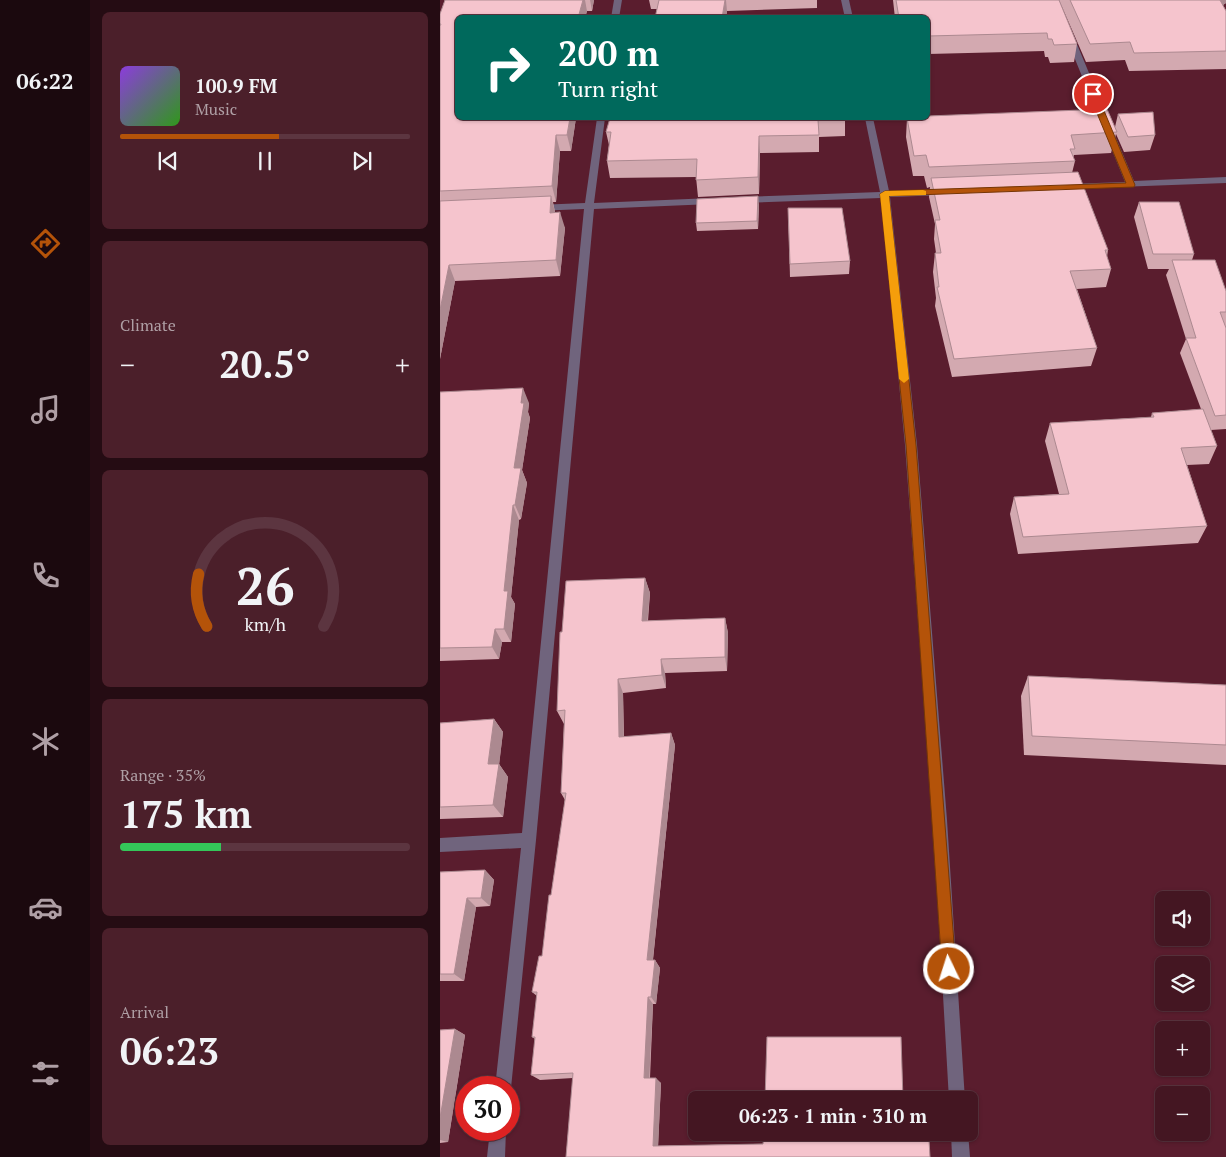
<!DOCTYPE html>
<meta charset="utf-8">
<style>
body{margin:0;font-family:"PT Serif",serif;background:#4b1f2a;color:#f1f3f6;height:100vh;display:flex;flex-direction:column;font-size:19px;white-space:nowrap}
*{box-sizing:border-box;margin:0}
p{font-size:16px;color:#af9fa5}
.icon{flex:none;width:28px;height:28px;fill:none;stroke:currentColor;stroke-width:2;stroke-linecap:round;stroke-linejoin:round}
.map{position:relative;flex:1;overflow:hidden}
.panel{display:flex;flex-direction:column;gap:12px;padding:12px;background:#250c13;width:350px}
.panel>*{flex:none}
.top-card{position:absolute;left:15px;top:15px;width:475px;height:105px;border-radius:8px;box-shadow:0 1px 4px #0004,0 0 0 1px #5c3540;background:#00695c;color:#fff;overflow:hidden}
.fabs{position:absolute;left:715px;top:891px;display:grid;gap:10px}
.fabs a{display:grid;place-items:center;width:55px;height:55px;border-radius:8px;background:#441622;box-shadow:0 1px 4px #0004,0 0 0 1px #5c3540;font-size:25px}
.speed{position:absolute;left:15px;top:1076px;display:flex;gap:10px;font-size:25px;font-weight:700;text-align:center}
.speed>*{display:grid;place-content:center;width:65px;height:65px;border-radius:50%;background:#441622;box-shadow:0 1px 4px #0004,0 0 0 1px #5c3540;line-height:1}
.speed .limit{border:8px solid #d22;background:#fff;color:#111}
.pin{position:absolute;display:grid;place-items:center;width:42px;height:42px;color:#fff;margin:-21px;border:2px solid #fff;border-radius:50%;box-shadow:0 1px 5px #0007}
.me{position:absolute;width:55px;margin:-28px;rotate:356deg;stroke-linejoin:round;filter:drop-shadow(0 0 4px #0008)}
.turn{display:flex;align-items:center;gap:18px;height:105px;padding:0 20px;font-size:22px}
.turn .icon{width:65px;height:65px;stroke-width:2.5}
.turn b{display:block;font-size:35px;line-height:42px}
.big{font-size:38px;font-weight:700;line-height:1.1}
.panel .card{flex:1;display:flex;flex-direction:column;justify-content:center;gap:8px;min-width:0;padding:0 18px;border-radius:8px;background:#4b1f2a}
.panel .dial{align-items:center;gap:0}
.dial svg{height:130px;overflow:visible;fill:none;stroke:#5c3540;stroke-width:7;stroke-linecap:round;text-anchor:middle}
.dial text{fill:#f1f3f6;stroke:none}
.song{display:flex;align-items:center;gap:15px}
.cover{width:60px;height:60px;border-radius:8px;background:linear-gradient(135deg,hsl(270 70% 55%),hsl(110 70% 35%))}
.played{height:5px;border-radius:2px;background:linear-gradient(90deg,#b45309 55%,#5c3540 55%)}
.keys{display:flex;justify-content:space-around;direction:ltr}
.heat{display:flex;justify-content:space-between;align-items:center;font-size:28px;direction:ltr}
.charge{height:8px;border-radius:4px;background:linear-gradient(90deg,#34c759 35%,#5c3540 0)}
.trip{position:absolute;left:248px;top:1091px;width:290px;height:50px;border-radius:8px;background:#441622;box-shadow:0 1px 4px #0004,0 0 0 1px #5c3540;font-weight:700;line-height:50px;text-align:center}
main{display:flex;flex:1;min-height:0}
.tabs{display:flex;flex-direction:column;width:90px;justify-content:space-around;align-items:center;background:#1b090e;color:#af9fa5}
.tabs .icon{width:35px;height:35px}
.tabs .selected{color:#b45309}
.tabs b{font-size:22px;color:#f1f3f6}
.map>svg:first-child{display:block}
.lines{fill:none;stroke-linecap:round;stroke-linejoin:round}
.minor{fill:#70647d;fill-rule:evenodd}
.wall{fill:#d3a9b0}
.shaded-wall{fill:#ac8990}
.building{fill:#f5c4cd;stroke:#ac8990}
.route{fill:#b45309;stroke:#753606}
.slow{fill:#f59e0b}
</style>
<main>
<nav class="tabs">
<b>06:22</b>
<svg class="icon selected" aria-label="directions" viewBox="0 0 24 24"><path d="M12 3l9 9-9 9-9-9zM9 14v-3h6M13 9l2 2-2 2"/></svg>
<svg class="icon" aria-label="music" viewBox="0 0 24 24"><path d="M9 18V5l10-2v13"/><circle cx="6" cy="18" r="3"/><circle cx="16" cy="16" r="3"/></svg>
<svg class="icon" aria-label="phone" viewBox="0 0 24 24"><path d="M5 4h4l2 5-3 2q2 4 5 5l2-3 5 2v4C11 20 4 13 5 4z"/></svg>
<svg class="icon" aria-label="climate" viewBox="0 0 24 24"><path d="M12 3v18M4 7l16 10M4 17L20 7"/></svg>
<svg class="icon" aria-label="car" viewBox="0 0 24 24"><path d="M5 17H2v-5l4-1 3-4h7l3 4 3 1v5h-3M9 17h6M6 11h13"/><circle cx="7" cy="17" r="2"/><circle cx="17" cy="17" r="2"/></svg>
<svg class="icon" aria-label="filters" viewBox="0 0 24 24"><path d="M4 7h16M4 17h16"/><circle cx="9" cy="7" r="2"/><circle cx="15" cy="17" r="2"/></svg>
</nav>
<section class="panel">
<div class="card">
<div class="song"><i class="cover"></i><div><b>100.9 FM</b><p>Music</p></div></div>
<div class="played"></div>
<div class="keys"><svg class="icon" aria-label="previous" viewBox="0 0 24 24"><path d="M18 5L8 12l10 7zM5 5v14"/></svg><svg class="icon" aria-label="pause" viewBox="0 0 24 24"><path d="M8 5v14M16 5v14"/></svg><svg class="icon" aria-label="next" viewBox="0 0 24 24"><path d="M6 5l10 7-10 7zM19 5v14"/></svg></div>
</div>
<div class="card"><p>Climate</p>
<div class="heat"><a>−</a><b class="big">20.5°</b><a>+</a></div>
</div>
<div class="card dial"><svg viewBox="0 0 100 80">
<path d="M14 69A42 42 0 1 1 86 69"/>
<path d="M14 69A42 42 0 0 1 9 37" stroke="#b45309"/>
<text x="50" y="56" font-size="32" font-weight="700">26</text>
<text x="50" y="72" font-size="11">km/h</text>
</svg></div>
<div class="card"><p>Range · 35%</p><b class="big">175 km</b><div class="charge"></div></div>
<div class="card"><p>Arrival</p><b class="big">06:23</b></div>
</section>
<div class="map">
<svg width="786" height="1157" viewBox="0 0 786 1157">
<rect width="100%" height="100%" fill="#5a1d2e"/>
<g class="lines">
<!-- minor -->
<g class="minor">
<path d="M 174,0 L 182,0 L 179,18 L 171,18 Z"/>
<path d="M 401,0 L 409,0 L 413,18 L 405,18 Z"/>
<path d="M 627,35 L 634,37 L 694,181 L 786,177 L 786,183 L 624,189 L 624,185 L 627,184 L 685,182 L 626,37 Z"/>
<path d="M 157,118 L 165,118 L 154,203 L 272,198 L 277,201 L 272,204 L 154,209 L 96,840 L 71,1088 L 69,1094 L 69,1088 L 55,1088 L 81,848 L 0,852 L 0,838 L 82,833 L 144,209 L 97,211 L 92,208 L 97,205 L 145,203 Z"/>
<path d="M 425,118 L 433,118 L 449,191 L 505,189 L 510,192 L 505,195 L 450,197 L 477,445 L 507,820 L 525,1100 L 509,1100 L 493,820 L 465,445 L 441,198 L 302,203 L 297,200 L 302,197 L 440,192 Z"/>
<path d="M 50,1130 L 66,1130 L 65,1157 L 47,1157 Z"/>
<path d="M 511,1132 L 528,1132 L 530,1157 L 512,1157 Z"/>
</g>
</g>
<!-- wall -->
<g class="wall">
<path d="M 5,0 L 154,0 L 152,11 L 147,11 L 145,18 L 18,18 L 136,118 L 131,151 L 120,151 L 116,202 L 113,202 L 115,212 L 125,228 L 120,276 L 15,281 L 0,359 L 0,14 Z"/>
<path d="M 209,0 L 377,0 L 377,8 L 287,11 L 286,18 L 215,18 L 217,9 L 211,9 Z"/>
<path d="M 453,0 L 619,0 L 637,44 L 634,62 L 610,63 L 608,57 L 605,57 L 604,51 L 488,54 L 488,18 L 455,18 Z"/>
<path d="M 619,0 L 786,0 L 786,3 L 783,5 L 786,11 L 786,69 L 689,71 L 685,60 L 646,62 Z"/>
<path d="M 678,114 L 715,135 L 710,150 L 684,152 L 676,134 L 671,153 L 634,155 L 633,158 L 635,161 L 632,173 L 668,250 L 667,257 L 671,269 L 666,287 L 637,289 L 657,348 L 651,366 L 512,377 L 495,306 L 496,298 L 493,272 L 495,253 L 496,253 L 494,239 L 495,224 L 489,197 L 490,187 L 487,188 L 484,176 L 473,176 L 466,137 L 467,118 L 675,127 Z"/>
<path d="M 405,118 L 405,136 L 379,137 L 379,152 L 320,153 L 319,194 L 258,197 L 256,177 L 170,178 L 167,161 L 169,145 L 166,132 Z"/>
<path d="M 699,202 L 754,254 L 752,260 L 786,291 L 786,429 L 771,430 L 777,446 L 769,464 L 747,465 L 767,526 L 758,543 L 578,554 L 570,514 L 574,497 L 619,494 L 605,441 L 610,423 L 711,417 L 712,413 L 761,409 L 740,353 L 746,339 L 726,275 L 729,269 L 708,269 L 694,217 Z"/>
<path d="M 319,204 L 318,229 L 257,231 L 256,223 Z"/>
<path d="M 348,208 L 410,261 L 409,274 L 350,277 Z"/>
<path d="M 0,392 L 89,403 L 88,412 L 90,418 L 82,470 L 87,483 L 81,519 L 79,520 L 71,597 L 75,604 L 71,642 L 62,642 L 59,659 L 0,661 Z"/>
<path d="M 205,578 L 210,593 L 208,621 L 285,618 L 288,633 L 287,671 L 225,673 L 226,688 L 183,693 L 184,737 L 231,733 L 235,745 L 213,960 L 215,960 L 220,968 L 216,1004 L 213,1004 L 210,1078 L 221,1083 L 218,1146 L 464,1141 L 126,1157 L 133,1078 L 100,1080 L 91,1075 L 95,1039 L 92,1037 L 97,996 L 92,992 L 102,956 L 125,800 L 121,793 L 124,724 L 117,711 L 122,632 Z"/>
<path d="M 588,676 L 786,685 L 786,765 L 584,755 L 581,696 Z"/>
<path d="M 54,719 L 63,732 L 59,764 L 68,777 L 63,817 L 0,819 L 0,723 Z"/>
<path d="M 45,870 L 54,880 L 50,906 L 36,907 L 24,981 L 0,981 L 0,872 Z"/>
<path d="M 15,1029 L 25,1035 L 8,1142 L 0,1143 L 0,1030 Z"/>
</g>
<!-- shaded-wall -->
<g class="shaded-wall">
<path d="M 143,0 L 145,0 L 147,11 L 145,18 L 138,18 Z"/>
<path d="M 150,0 L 154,0 L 152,11 Z"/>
<path d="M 285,0 L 286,0 L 287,11 L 286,18 L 282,18 Z"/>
<path d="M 775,0 L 786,0 L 786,3 L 771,12 Z"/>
<path d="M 130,118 L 136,118 L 131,151 L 127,135 Z"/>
<path d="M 116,135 L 120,151 L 116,202 L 112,186 Z"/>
<path d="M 319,136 L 320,153 L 319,194 L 318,177 Z"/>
<path d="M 111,196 L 115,212 L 114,229 L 110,213 Z"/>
<path d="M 318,196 L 319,204 L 318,229 L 317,221 Z"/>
<path d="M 120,212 L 125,228 L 120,276 L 116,260 Z"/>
<path d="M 9,265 L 15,281 L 0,359 L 0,310 Z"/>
<path d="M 83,388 L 89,403 L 88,412 L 90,418 L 82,470 L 87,483 L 81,519 L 75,505 L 74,468 Z"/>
<path d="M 73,505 L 79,520 L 71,597 L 75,604 L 71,642 L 64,629 L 64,591 Z"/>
<path d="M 205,578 L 210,593 L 206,635 L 202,621 Z"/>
<path d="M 285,618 L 288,633 L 287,671 L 285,657 Z"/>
<path d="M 55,629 L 62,642 L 59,659 L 52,647 Z"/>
<path d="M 221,659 L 225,673 L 226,688 L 222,675 Z"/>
<path d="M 178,679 L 183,693 L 184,750 L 179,737 Z"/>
<path d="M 54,719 L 63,732 L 59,766 L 59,764 L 68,777 L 63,817 L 53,805 L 48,764 Z"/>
<path d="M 231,733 L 235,745 L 212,968 L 207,960 Z"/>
<path d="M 45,870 L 54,880 L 50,906 L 41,898 Z"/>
<path d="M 27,898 L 36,907 L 24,981 L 14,974 Z"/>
<path d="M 215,960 L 220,968 L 216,1004 L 211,997 Z"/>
<path d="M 208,997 L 213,1004 L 209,1083 L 204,1078 Z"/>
<path d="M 15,1029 L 25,1035 L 8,1142 L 0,1140 L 0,1118 Z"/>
<path d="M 216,1078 L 221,1083 L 218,1149 L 213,1146 Z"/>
</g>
<!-- building -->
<g class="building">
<path d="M 5,0 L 143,0 L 138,18 L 18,18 L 18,118 L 130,118 L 127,135 L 116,135 L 112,186 L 0,191 L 0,26 L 1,24 L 0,24 L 0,14 Z"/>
<path d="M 219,0 L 285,0 L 282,18 L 215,18 Z"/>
<path d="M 456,0 L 619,0 L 637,44 L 614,45 L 612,39 L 608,39 L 607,33 L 488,36 L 488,18 L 459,18 Z"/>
<path d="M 630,0 L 780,0 L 786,11 L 786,51 L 694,53 L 690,42 L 650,44 Z"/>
<path d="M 667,109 L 677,132 L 631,135 L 635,149 L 630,149 L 635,161 L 489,167 L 486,155 L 474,156 L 467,118 L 488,118 L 488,116 Z"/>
<path d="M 713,112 L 715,135 L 688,137 L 678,114 Z"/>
<path d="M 170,118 L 405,118 L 405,119 L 378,120 L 379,135 L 319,136 L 318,177 L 256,180 L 257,159 L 167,161 L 171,132 L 166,132 Z"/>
<path d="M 638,172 L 668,250 L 665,250 L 671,269 L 630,271 L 657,348 L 514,359 L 497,287 L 499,287 L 495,253 L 501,253 L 495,220 L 500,220 L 491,178 Z"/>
<path d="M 111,196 L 110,213 L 120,212 L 116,260 L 9,265 L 0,310 L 0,201 Z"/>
<path d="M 318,196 L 317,221 L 256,223 L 257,199 Z"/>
<path d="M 699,202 L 739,202 L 754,254 L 713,254 Z"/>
<path d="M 348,208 L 402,208 L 410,261 L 350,264 Z"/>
<path d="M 732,260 L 775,260 L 786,291 L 786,312 L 780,312 L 786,328 L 786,415 L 775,416 L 746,338 L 756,338 Z"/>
<path d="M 83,388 L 81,403 L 84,403 L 74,468 L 81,468 L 75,505 L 73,505 L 64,591 L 68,591 L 64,629 L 55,629 L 52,647 L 0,648 L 0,392 Z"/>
<path d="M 763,409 L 777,446 L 741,448 L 767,526 L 583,537 L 574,497 L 629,494 L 610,423 L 714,417 L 712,413 Z"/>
<path d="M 205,578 L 202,621 L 285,618 L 285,657 L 221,659 L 222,675 L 178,679 L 179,737 L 231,733 L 207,960 L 215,960 L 211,997 L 208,997 L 204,1078 L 216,1078 L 213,1146 L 323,1144 L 324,1132 L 464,1132 L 464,1141 L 489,1140 L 490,1157 L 126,1157 L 133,1073 L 91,1075 L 95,1037 L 92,1037 L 97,992 L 92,992 L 99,956 L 102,956 L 109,895 L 111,895 L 126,793 L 121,793 L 125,710 L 117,711 L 120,632 L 122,632 L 126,581 Z"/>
<path d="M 588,676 L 786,685 L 786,745 L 592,736 Z"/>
<path d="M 54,719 L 48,764 L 59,764 L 53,805 L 0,807 L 0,723 Z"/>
<path d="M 45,870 L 41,898 L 27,898 L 14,974 L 0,974 L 0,872 Z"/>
<path d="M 15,1029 L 0,1118 L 0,1030 Z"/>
<path d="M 327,1037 L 461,1037 L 463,1100 L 325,1100 Z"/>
</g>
<!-- route -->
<path class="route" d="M 653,91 L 657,94 L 695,185 L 694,187 L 449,196 L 476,445 L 516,969 L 514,974 L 509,976 L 504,974 L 502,969 L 466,445 L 440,194 L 445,191 L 686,183 L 649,94 Z"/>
<!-- slow -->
<path class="slow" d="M 483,190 L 486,191 L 486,195 L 449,196 L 469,379 L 464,383 L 459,379 L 440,194 L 445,191 Z"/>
</svg>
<div class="fabs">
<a><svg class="icon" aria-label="sound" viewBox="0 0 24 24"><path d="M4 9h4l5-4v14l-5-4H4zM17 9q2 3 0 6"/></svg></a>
<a><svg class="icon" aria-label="layers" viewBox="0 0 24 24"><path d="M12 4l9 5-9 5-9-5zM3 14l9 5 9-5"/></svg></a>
<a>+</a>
<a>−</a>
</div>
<div class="speed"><div class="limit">30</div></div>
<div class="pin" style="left:653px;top:94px;background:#d93025"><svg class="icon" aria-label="arrive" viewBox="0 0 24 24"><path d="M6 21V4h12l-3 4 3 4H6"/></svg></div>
<svg class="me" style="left:509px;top:969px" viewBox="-20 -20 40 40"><circle r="17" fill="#b45309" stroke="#fff" stroke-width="3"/><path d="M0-11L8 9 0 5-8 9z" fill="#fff"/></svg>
<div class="trip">06:23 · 1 min · 310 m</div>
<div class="top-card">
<div class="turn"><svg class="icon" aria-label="right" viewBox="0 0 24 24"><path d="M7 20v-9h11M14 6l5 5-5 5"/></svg><div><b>200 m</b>Turn right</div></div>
</div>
</div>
</main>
